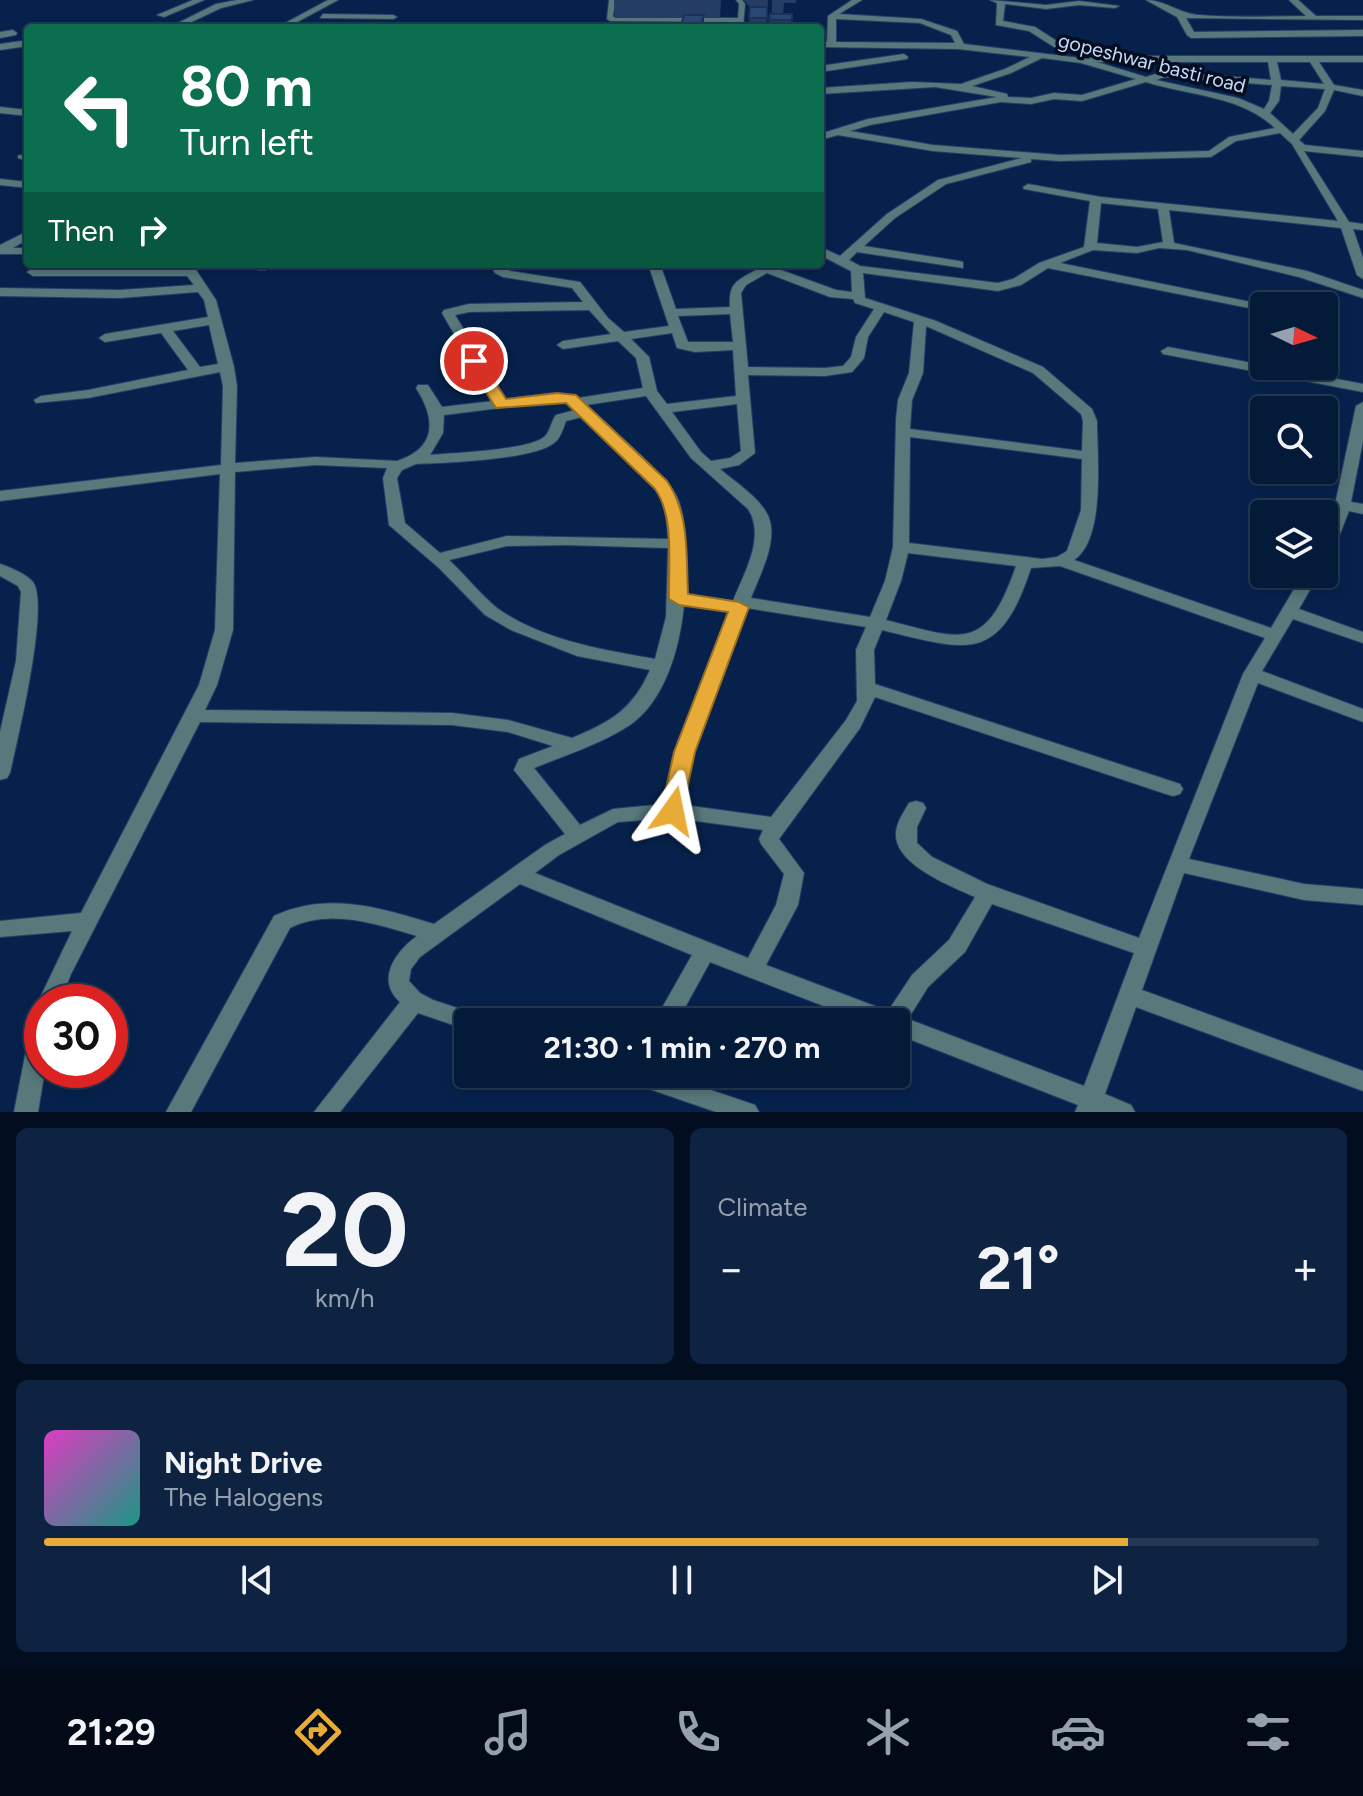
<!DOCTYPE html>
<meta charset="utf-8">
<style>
body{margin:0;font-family:Figtree,sans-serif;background:#0d2341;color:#f1f3f6;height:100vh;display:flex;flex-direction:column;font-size:30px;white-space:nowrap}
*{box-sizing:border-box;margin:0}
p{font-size:26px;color:#97a1ae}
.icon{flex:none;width:44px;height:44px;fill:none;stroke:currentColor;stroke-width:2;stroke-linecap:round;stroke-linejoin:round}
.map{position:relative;height:1112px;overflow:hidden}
.details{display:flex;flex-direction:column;gap:16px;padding:16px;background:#020e1f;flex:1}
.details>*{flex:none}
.banner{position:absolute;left:24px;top:24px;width:800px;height:244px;border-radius:8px;box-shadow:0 4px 12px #0003,0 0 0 2px #253853;background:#0b6e4f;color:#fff;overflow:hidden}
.needle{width:52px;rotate:95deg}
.buttons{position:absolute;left:1250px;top:292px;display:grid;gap:16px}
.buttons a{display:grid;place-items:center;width:88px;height:88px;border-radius:8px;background:#041a39;box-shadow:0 4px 12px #0003,0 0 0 2px #253853;font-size:40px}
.speed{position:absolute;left:24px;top:984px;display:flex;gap:16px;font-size:40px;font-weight:700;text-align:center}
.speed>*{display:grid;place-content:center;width:104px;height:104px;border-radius:50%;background:#041a39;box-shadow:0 4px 12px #0003,0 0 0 2px #253853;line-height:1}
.speed .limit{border:12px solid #d22;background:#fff;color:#111}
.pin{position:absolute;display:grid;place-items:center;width:68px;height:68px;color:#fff;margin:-34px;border:4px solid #fff;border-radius:50%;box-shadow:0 2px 8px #0007}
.me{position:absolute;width:88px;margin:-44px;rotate:12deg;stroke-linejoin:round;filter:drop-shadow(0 0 6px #0008)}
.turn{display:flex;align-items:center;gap:28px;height:168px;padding:0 24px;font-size:36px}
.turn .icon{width:104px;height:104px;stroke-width:2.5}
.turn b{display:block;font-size:56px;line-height:68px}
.then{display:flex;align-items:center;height:76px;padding:0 24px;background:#0003;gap:16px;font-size:30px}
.big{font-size:60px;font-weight:700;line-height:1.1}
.details .widget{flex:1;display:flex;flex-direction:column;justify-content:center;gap:12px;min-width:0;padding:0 28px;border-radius:12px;background:#0d2341}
.details .dial{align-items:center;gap:0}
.dial b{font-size:104px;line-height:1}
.song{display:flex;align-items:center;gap:24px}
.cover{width:96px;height:96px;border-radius:12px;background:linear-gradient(135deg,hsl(310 70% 55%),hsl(170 70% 35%))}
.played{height:8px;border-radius:4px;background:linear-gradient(90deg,#e8ab37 85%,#253853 85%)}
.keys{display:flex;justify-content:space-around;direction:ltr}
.heat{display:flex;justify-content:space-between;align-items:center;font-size:44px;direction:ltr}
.details .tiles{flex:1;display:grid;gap:16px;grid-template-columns:1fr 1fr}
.widget:last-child{grid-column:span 2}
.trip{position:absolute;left:454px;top:1008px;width:456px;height:80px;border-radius:8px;background:#041a39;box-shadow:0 4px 12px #0003,0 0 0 2px #253853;font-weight:700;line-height:80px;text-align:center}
.tabs{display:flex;height:128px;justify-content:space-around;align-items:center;background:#020a17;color:#97a1ae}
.tabs .icon{width:56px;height:56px}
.tabs .active{color:#e8ab37}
.tabs b{font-size:36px;color:#f1f3f6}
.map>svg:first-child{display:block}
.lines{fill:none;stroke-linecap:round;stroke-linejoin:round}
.lane-casing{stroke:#253f67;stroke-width:2}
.street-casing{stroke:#253f67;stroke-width:2}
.lane{fill:#58797b;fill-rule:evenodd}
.street{fill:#58797b;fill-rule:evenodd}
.wall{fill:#233d65}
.building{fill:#294775;stroke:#1d3252;stroke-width:2}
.route{fill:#e8ab37;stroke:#976f24;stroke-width:2}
.labels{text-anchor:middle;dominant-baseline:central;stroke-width:7;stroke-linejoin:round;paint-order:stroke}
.far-street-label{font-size:20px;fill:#c6d8f3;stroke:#030d1f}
</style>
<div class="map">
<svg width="1363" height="1112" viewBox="0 0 1363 1112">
<rect width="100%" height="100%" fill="#06224c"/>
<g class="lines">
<defs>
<g id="lane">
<path d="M 609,0 L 615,0 L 613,17 L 738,18 L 739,4 L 736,0 L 742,0 L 745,4 L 743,28 L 737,28 L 738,22 L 610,21 L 607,19 Z"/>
<path d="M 20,155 L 28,157 L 28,161 L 18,158 L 18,156 Z"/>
</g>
<g id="street">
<path d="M 193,0 L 204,0 L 164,17 L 157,15 Z"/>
<path d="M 237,0 L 253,0 L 221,8 L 179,28 L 168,28 L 216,4 Z"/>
<path d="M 328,0 L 338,0 L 286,28 L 276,28 Z"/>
<path d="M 852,0 L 862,0 L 839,14 L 921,19 L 957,31 L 964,44 L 1089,59 L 1093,56 L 1363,56 L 1363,62 L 1319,62 L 1334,85 L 1363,90 L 1363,96 L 1334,90 L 1325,111 L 1299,140 L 1305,145 L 1363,151 L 1363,157 L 1304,151 L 1349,222 L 1363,224 L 1363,230 L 1353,229 L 1363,258 L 1363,279 L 1357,275 L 1341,228 L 1169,210 L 1174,243 L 1307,271 L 1363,290 L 1363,298 L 1299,277 L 1187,250 L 1159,248 L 1137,253 L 1093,250 L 1060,263 L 1270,306 L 1264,306 L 1264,311 L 1048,268 L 1021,285 L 998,291 L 863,273 L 865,298 L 936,321 L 1043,367 L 1092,409 L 1097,421 C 1097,455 1106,539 1074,560 L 1271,628 L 1303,574 L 1319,574 L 1299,609 L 1363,632 L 1363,643 L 1293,619 L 1262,671 L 1363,709 L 1363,722 L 1258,683 L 1189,859 L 1304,884 L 1363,889 L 1363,905 L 1304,900 L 1184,873 L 1142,990 L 1363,1071 L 1363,1091 L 1136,1007 L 1105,1094 L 1131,1105 L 1135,1112 L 1075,1112 L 1078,1105 L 896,1034 L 896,1022 L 865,1022 L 710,962 L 677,1022 L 654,1022 L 692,955 L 520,884 L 420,957 L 411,969 L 409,981 L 420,993 L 433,1000 L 479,1015 L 482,1022 L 468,1022 L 468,1030 L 418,1013 L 340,1112 L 314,1112 L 400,1002 C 375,980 396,951 417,936 C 377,924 329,908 290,928 L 191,1112 L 166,1112 L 274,916 C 327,891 381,908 434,924 L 545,845 L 565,834 L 514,770 L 519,759 L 553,746 L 508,732 L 452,725 L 200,722 L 71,974 L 60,1002 L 42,1002 L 41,1009 L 38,1002 L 72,931 L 0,937 L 0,921 L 81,913 L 199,685 L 215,630 L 220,474 L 0,501 L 0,491 L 221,465 L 223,386 L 220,372 L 88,398 L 36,403 L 34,400 L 41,396 L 88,390 L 188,370 L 161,333 L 105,342 L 99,338 L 105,334 L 208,317 L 204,300 L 198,292 L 120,298 L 0,296 L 0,288 L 120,290 L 194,285 L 187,276 L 33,276 L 27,272 L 33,268 L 184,268 L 183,264 L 216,264 L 196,270 L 216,300 L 234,367 L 237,386 L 235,463 L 316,457 L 397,461 C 437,448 436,419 416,388 L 418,385 L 428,385 L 442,407 L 493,401 L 442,313 L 444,310 L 469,304 L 583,302 L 572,288 L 503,277 L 495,273 L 490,264 L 502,264 L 510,271 L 580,282 L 608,318 L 624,332 L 669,326 L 648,264 L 660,264 L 676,309 L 730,307 C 728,282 738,280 758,269 L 759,264 L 771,264 L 770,266 L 836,290 L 852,292 L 851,271 L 820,255 L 820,247 L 840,256 L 887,214 L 938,180 L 1022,158 L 933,151 L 838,135 L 820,140 L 820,134 L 868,119 L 997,97 L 935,87 L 820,94 L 820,88 L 912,82 L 961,84 L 1005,69 L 1030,57 L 958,49 L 820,47 L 820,41 L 827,42 L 828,16 ZM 836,19 L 920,23 L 951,35 L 955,43 L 836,42 ZM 1042,58 L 1081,63 L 1136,79 L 1082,95 L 1054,93 L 1031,98 L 1008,97 L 1007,94 L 972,86 L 1011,73 ZM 1097,62 L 1268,62 L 1271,80 L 1165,71 L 1146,77 ZM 1277,62 L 1310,62 L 1324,84 L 1281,80 ZM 1165,77 L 1272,85 L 1269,101 L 1264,109 L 1238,98 L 1156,80 ZM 1146,82 C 1190,96 1240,95 1275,128 L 1229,137 L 1209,151 L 1060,155 L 933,145 L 850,131 L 870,125 L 1001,102 L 1031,104 L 1054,99 L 1082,101 ZM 1281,86 L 1325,89 L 1318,108 L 1293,134 L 1270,113 L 1279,101 ZM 1280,133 L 1292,144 L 1338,221 L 1101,197 L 1028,184 L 1023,187 L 1024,189 L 1090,201 L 1084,247 L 1039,263 L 1013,279 L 998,283 L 860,266 L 849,260 L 857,252 L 963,268 L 963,262 L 959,261 L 864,246 L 895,218 L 946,184 L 1031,162 L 1031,159 L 1060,161 L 1211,157 L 1236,141 ZM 1101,203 L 1158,209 L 1163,242 L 1137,247 L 1097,243 ZM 767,273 L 830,297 L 853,299 L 855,303 L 874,309 L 856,337 L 851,357 L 843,366 L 825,368 L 748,367 L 741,293 L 746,285 ZM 589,310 L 611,334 L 563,341 L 557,345 L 563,349 L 618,341 L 636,358 L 643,388 L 578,398 L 557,393 L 506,399 L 455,315 L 469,312 ZM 884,312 L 914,322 L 909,373 L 898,400 L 896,420 L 893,547 L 885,581 L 870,617 L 751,598 C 759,576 778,543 769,518 C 762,499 735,482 720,469 L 739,465 L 755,453 L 748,375 L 825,376 L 852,372 L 864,358 L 868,337 ZM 730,314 L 733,342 L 688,342 L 678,316 ZM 209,325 L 218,364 L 200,367 L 173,331 ZM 926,326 L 1033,373 L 1081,414 L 1083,421 L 1082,451 L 910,429 L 912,400 L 923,373 ZM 672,333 L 677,348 L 695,352 L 733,350 L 736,396 L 667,404 L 657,391 L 649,357 L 631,339 ZM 646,396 L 691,458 L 748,509 C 766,537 744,573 733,601 L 685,595 C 686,569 688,520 677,497 C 664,472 608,427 586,405 ZM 557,401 L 567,403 L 575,410 L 556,415 C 551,421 550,433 544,437 C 530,450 451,453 430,455 L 443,433 L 444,415 ZM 737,404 L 741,451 L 730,458 L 711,461 L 701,452 L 672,412 ZM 582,417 L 656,488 C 666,504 667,520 668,539 L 507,536 L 440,553 L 405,523 L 397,478 L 402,470 L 416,464 C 444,463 533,460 554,443 C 561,438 563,428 566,421 ZM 910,437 L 1082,459 L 1081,510 L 1067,551 L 1057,557 L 1042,559 L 909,543 ZM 316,465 L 387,468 L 383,478 L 389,525 L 439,568 L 485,615 L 511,630 L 577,656 L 650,670 C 633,709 611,722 572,738 L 508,720 L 452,713 L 205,710 L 217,685 L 233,630 L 235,472 ZM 566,545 L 668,548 L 666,617 L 655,659 C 603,650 541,640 497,608 C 480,594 465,575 449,560 L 507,546 ZM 908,553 L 1016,566 C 986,653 963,640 886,620 L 901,581 ZM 1060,566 L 1265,638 L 1243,674 L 1139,938 L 987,884 L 932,857 L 917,843 L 917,827 L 926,808 L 923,803 L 916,801 L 909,803 C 904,812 897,821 896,832 C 893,864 951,886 975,897 L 949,940 L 912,975 L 888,1011 L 766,965 L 798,905 L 804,873 L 779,839 L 860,728 L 875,697 L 1166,794 L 1173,796 L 1180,794 L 1183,789 L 1180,784 L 875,684 L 874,650 L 882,630 C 966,650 999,666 1031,568 ZM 684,605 L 729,611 L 676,752 L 665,804 L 613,809 L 580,825 L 534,768 C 566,755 601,744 630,725 C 666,700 680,646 684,605 ZM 747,608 L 866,627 L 856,650 L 857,701 L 846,720 L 771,817 L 684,805 L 694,752 ZM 673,818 L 763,830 L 759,839 L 761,844 L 784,874 L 776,905 L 748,958 L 535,873 L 559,855 L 618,822 ZM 992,904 L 1134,953 L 1084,1086 L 908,1019 L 928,987 L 965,952 Z"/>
<path d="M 990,0 L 1046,5 L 1079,1 L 1119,6 L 1115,8 L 1079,5 L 1046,9 L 1005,4 L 1003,21 L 1035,27 L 1060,43 L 1080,47 L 1080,51 L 1077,52 L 1054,47 L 1029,31 L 996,25 L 997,3 Z"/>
<path d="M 1146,0 C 1165,0 1180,14 1199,15 C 1234,18 1271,16 1306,16 L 1289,0 L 1298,0 L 1316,16 L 1363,16 L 1363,20 L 1186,18 L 1194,32 L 1363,30 L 1363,36 L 1191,38 L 1187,35 L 1177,17 Z"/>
<path d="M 323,14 L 393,15 L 397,17 L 393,19 L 320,18 Z"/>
<path d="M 13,30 L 17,33 L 16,35 L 0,38 L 0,32 Z"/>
<path d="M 28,40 L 28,46 L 0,50 L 0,44 Z"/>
<path d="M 904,54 L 908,57 L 907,59 L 820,72 L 820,66 Z"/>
<path d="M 0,107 L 28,110 L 28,116 L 0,113 Z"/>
<path d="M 0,179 L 28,182 L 28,188 L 0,185 Z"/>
<path d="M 28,231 L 28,239 L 13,248 L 28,248 L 28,254 L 0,254 L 0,245 Z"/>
<path d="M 256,264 L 268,264 L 266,270 L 258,270 Z"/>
<path d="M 1168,347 L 1363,384 L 1363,392 L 1163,354 L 1161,351 Z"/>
<path d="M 1363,402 L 1363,441 L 1351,502 L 1363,504 L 1363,514 L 1349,511 L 1332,554 L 1324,559 L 1324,537 L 1332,519 L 1356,406 Z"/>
<path d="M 0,564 C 10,567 26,574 33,582 C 50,605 17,741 10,773 L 7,778 L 0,780 L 0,732 L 16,661 L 21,592 L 18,586 L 0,576 Z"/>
<path d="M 42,1016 L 42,1070 L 45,1070 L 38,1112 L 14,1112 L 31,1025 L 34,1018 Z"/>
<path d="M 622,1074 L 664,1074 L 755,1105 L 759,1112 L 716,1112 L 626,1081 Z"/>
</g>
</defs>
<!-- lane casing -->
<use href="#lane" class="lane-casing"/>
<!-- street casing -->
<use href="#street" class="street-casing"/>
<!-- lane -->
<use href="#lane" class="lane"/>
<!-- street -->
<use href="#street" class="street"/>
</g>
<!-- wall -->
<g class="wall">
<path d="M 614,0 L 721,0 L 720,18 L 704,18 L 704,28 L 681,28 L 683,18 L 615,18 Z"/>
<path d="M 744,0 L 768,0 L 766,28 L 749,28 L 750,7 L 759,7 L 749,6 Z"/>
<path d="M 772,0 L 796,0 L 796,3 L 784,3 L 783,14 L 772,13 Z"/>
<path d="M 770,14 L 792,14 L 791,26 L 769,26 Z"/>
</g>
<!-- building -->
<g class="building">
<path d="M 750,7 L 767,7 L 767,18 L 749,18 Z"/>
<path d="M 770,14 L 792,14 L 792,20 L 769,20 Z"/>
<path d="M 684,15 L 704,15 L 701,26 L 681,26 Z"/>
</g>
<!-- route -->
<path class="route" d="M 474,356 L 479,358 L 506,399 L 557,393 L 576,395 L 667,481 C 690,514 686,556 688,594 L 739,602 L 749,607 L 695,752 L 681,817 L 665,817 L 661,811 L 674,752 L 728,612 L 679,605 L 669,599 C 668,565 675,517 655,489 L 566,403 L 496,408 L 466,361 Z"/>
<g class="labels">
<!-- far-street labels -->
<g class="far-street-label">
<text transform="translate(1152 63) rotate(14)">gopeshwar basti road</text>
</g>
</g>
</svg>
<div class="buttons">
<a><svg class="needle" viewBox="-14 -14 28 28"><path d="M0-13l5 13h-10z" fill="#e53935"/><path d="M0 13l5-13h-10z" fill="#97a1ae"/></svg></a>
<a><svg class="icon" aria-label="search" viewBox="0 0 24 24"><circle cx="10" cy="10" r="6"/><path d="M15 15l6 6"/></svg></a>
<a><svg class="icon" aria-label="layers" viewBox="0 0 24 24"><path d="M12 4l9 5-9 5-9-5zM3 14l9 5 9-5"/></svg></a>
</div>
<div class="speed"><div class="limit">30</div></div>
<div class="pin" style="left:474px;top:361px;background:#d93025"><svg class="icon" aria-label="arrive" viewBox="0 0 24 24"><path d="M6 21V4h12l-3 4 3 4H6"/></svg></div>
<svg class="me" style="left:673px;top:811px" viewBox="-20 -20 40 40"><path d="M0-17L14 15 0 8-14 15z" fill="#e8ab37" stroke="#fff" stroke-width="4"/></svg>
<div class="trip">21:30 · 1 min · 270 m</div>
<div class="banner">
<div class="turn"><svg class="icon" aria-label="left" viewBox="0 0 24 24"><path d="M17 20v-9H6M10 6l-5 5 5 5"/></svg><div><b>80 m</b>Turn left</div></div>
<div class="then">Then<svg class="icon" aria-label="right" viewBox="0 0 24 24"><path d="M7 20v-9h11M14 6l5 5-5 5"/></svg></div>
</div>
</div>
<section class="details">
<div class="tiles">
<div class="widget dial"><b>20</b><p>km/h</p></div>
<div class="widget"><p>Climate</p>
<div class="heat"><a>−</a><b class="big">21°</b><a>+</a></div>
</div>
<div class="widget">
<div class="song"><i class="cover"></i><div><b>Night Drive</b><p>The Halogens</p></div></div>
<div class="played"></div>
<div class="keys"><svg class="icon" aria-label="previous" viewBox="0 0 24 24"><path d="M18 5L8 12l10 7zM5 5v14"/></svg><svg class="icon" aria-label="pause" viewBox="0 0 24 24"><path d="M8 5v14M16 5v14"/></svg><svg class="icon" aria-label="next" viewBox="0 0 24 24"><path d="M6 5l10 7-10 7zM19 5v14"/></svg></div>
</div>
</div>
</section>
<nav class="tabs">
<b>21:29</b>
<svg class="icon active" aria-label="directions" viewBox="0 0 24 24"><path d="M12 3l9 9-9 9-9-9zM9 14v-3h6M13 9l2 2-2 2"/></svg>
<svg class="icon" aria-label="music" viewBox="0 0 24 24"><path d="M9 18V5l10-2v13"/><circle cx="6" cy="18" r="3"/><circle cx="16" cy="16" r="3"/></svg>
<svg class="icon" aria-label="phone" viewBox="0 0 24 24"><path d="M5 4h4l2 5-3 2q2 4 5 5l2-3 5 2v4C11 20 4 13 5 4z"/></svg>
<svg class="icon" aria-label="climate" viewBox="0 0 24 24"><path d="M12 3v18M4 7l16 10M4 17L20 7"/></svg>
<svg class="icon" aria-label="car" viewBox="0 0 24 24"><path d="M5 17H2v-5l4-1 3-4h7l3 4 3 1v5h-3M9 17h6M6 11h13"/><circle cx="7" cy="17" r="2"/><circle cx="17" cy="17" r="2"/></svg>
<svg class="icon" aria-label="filters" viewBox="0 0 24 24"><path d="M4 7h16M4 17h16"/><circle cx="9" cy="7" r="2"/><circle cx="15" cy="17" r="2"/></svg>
</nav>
